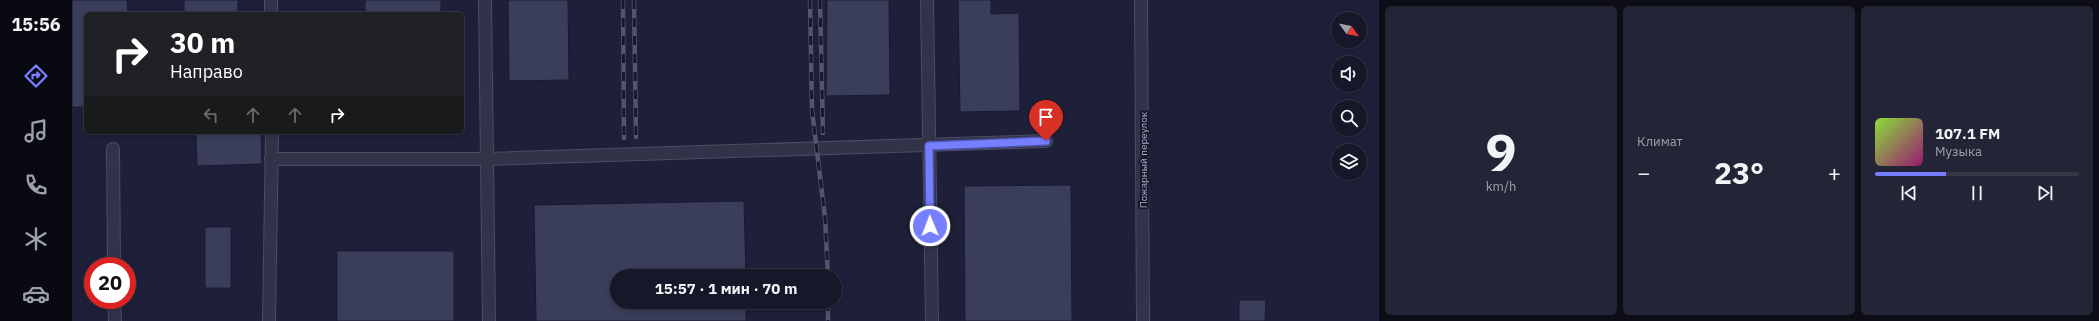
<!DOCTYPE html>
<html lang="ru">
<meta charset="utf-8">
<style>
body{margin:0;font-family:"IBM Plex Sans",sans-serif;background:#232536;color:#f1f3f6;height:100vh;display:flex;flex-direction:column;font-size:15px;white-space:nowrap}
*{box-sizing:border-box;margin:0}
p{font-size:13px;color:#9ea0a8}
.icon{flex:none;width:22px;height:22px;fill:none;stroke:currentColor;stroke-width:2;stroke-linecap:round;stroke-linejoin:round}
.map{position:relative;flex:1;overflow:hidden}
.drawer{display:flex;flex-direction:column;gap:6px;padding:6px;background:#0c0d17;width:720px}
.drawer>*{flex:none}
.top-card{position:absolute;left:12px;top:12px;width:380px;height:122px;border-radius:6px;box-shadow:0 2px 6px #0003,0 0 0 1px #353747;background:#202124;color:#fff;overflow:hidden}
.needle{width:26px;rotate:123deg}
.tools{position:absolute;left:1259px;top:12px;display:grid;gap:8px}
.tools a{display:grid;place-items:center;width:36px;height:36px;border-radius:50%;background:#16182a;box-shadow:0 2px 6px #0003,0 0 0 1px #353747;font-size:20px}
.speed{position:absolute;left:12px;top:257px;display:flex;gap:8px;font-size:20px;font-weight:700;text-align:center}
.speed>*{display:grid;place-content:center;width:52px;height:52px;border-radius:50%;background:#16182a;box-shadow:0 2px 6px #0003,0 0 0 1px #353747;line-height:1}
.speed .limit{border:6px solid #d22;background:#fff;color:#111}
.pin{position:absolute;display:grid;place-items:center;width:34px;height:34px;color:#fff;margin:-41px -17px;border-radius:50% 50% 50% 0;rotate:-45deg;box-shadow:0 0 4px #0007}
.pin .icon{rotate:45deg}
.me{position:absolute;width:44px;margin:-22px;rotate:359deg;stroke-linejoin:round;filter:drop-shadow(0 0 3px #0008)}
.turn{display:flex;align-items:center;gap:14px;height:84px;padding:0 20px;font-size:18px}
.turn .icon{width:52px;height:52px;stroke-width:2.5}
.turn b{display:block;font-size:28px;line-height:34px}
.lanes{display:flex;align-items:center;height:38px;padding:0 20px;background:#0003;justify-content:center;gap:20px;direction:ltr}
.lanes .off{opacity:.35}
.big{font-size:30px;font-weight:800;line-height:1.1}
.drawer .tile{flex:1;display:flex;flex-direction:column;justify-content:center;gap:6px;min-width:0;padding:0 14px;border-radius:6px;background:#232536}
.drawer .dial{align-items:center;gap:0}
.dial b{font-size:52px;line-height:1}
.song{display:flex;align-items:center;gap:12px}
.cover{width:48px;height:48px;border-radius:6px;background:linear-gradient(135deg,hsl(90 70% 55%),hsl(320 70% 35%))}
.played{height:4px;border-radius:2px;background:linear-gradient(90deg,#767fff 35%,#353747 35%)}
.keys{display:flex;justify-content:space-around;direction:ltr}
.heat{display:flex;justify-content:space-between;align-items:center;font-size:22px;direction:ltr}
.drawer .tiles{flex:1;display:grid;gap:6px;grid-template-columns:repeat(3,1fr)}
.trip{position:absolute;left:538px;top:269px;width:232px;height:40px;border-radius:20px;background:#16182a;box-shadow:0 2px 6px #0003,0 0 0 1px #353747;font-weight:800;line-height:40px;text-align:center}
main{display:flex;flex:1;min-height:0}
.menu{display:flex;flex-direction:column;width:72px;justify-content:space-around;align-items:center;background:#090a11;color:#9ea0a8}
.menu .icon{width:28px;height:28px}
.menu .active{color:#767fff}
.menu b{font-size:18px;color:#f1f3f6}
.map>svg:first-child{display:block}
.building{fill:#3b3e5a;stroke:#181a2e}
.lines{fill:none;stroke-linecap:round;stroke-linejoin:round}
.minor-casing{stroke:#4b4d64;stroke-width:14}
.minor{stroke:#313348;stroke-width:12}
.rail-casing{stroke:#525570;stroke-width:4.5}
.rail{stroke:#16192c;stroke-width:3;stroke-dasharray:9;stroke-linecap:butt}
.route-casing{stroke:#4d53a6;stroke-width:10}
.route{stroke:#767fff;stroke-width:7}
.labels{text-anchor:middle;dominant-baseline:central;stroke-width:4;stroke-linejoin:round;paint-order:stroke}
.street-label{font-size:10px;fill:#aaacc6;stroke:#16192c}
</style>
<main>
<nav class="menu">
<b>15:56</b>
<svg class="icon active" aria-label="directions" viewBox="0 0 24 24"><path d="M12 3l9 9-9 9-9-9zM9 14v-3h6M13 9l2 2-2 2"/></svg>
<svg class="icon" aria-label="music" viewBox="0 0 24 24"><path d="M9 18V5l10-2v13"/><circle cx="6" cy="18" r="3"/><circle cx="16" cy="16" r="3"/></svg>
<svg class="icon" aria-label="phone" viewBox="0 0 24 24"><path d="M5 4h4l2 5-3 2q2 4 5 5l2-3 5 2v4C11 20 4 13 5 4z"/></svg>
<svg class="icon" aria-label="climate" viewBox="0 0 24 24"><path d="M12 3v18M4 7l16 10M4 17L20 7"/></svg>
<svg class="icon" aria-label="car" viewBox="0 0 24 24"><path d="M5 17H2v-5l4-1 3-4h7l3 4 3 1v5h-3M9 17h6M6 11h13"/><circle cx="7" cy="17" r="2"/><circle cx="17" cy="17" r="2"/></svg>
</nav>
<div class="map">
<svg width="1307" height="321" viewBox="0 0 1307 321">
<rect width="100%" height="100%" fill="#1d2038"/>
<!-- building -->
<g class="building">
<path d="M 0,0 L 55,0 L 56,14 L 14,14 L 14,107 L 0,107 Z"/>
<rect x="112" y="0" width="54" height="14"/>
<rect x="293" y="0" width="76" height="14"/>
<path d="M 436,0 L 496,0 L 497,80 L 437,81 Z"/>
<path d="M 755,0 L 817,0 L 818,95 L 754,96 Z"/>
<path d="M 886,0 L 919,0 L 919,14 L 947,13 L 948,111 L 888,112 Z"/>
<path d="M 124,132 L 189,132 L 190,164 L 125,166 Z"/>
<path d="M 999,185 L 1000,321 L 893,321 L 892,186 Z"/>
<path d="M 672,201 L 674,276 L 545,276 L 545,302 L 674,302 L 674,321 L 464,321 L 462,205 Z"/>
<rect x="133" y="227" width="26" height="61"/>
<rect x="265" y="251" width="117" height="70"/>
<path d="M 1167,300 L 1194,300 L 1193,321 L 1167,321 Z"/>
</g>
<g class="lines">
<defs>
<g id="minor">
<path d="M 199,0 L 199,14"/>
<path d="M 413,0 L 417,321"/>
<path d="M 855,0 L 860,321"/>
<path d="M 1069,0 L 1071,321"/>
<path d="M 41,149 L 42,266"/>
<path d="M 199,159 L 414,159 L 974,141"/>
<path d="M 42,300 L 43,321"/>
<path d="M 197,321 L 200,132"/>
</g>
</defs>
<!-- minor casing -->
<use href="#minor" class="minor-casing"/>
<!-- minor -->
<use href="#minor" class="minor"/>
<defs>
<g id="rail">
<path d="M 551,0 L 552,138"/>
<path d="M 562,0 L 564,137"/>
<path d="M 738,0 L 740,110 L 753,218 L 756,276"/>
<path d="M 748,0 L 751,133"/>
<path d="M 756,302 L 756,321"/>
</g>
</defs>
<!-- rail casing -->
<use href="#rail" class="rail-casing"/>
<!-- rail -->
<use href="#rail" class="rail"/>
</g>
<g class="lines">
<defs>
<path id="route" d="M 858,226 L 857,146 L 974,141"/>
</defs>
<!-- route casing -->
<use href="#route" class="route-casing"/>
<!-- route -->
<use href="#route" class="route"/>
</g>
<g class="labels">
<!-- street labels -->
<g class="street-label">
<text transform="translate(1071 160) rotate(-90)">Пожарный переулок</text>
</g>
</g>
</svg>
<div class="tools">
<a><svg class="needle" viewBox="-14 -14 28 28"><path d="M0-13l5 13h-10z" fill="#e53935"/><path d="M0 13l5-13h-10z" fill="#9ea0a8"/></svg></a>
<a><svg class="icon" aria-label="sound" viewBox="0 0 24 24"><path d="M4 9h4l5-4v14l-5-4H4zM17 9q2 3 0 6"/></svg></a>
<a><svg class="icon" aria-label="search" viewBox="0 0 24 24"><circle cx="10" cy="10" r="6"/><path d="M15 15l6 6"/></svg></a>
<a><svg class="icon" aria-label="layers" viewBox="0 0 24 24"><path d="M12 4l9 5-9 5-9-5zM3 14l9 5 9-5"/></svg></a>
</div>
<div class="speed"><div class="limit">20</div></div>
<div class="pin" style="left:974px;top:141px;background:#d93025"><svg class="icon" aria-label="arrive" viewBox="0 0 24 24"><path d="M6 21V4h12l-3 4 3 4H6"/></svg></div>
<svg class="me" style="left:858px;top:226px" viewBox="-20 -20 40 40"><circle r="17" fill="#767fff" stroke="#fff" stroke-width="3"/><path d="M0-11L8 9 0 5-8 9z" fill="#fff"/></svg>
<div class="trip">15:57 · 1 мин · 70 m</div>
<div class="top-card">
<div class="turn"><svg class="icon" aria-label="right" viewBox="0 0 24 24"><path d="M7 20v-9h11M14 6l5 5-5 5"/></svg><div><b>30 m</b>Направо</div></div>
<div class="lanes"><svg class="icon off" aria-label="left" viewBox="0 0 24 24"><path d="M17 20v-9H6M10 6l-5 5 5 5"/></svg><svg class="icon off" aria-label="ahead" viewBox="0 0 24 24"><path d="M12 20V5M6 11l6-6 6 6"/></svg><svg class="icon off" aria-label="ahead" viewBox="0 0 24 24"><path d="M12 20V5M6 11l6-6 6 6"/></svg><svg class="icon" aria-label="right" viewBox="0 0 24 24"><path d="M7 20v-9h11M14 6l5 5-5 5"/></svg></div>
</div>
</div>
<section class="drawer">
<div class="tiles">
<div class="tile dial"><b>9</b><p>km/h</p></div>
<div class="tile"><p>Климат</p>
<div class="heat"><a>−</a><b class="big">23°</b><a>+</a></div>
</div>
<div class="tile">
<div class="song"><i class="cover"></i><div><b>107.1 FM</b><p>Музыка</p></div></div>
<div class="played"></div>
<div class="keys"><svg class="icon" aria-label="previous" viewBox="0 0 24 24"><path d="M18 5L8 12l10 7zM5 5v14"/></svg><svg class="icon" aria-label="pause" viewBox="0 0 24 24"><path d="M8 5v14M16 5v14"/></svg><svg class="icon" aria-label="next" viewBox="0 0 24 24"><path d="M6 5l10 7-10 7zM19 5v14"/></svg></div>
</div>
</div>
</section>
</main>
